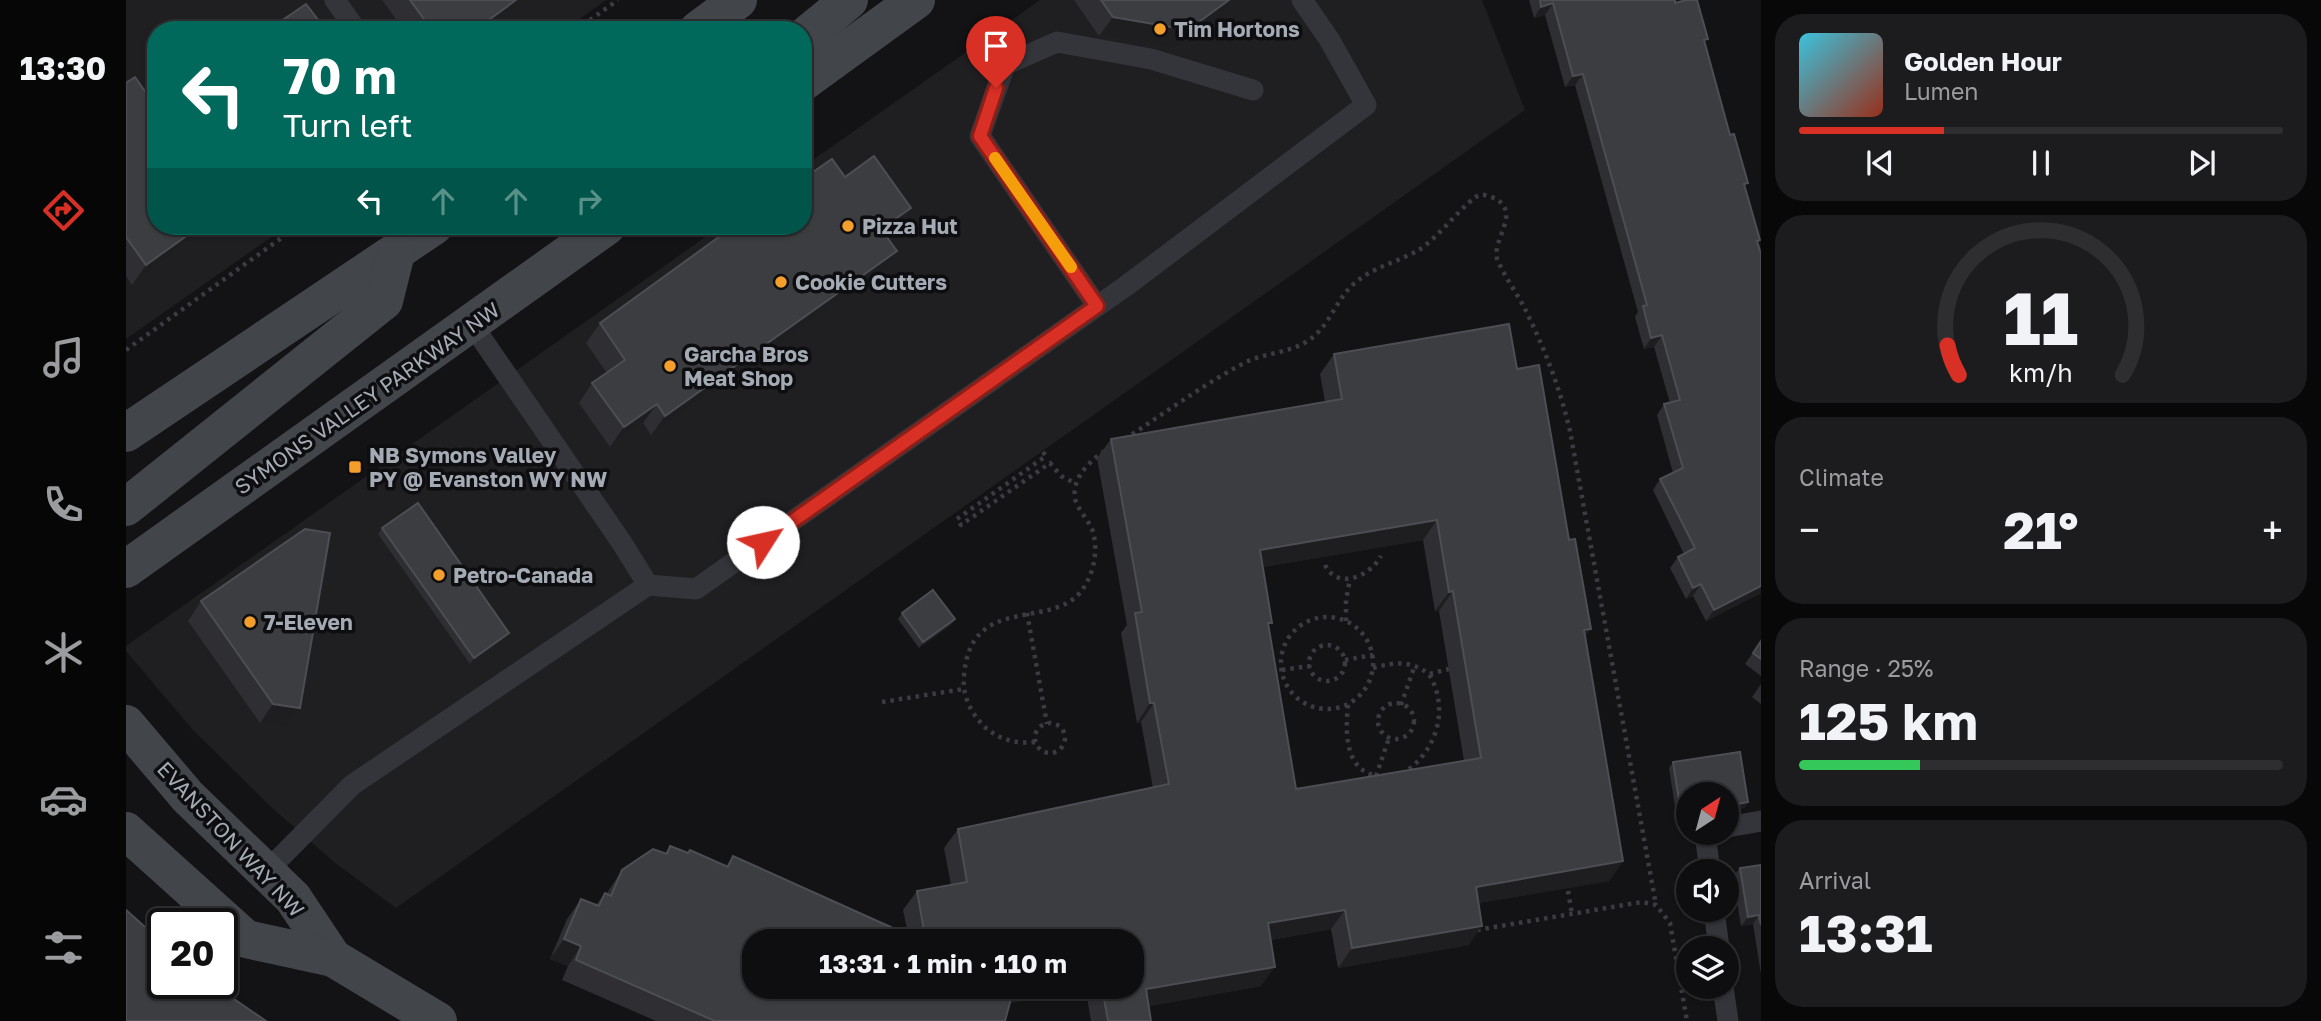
<!DOCTYPE html>
<meta charset="utf-8">
<style>
body{margin:0;font-family:"Golos Text",sans-serif;background:#1c1c1e;color:#f1f3f6;height:100vh;display:flex;flex-direction:column;font-size:26px;white-space:nowrap}
*{box-sizing:border-box;margin:0}
p{font-size:23px;color:#9b9c9f}
.icon{flex:none;width:38px;height:38px;fill:none;stroke:currentColor;stroke-width:2;stroke-linecap:round;stroke-linejoin:round}
.map{position:relative;flex:1;overflow:hidden}
.details{display:flex;flex-direction:column;gap:14px;padding:14px;background:#080809;width:560px}
.details>*{flex:none}
.hud{position:absolute;left:21px;top:21px;width:665px;height:214px;border-radius:28px;box-shadow:0 2px 5px #0004,0 0 0 2px #2e2e30;background:#00695c;color:#fff;overflow:hidden}
.needle{width:46px;rotate:36deg}
.tools{position:absolute;left:1550px;top:782px;display:grid;gap:14px}
.tools a{display:grid;place-items:center;width:63px;height:63px;border-radius:50%;background:#0e0e10;box-shadow:0 2px 5px #0004,0 0 0 2px #2e2e30;font-size:35px}
.speed{position:absolute;left:21px;top:908px;display:flex;gap:14px;font-size:35px;font-weight:700;text-align:center}
.speed>*{display:grid;place-content:center;width:91px;height:91px;border-radius:50%;background:#0e0e10;box-shadow:0 2px 5px #0004,0 0 0 2px #2e2e30;line-height:1}
.speed .limit{border:4px solid #111;border-radius:10px;background:#fff;color:#111}
.pin{position:absolute;display:grid;place-items:center;width:60px;height:60px;color:#fff;margin:-72px -30px;border-radius:50% 50% 50% 0;rotate:-45deg;box-shadow:0 0 7px #0007}
.pin .icon{rotate:45deg}
.me{position:absolute;width:77px;margin:-38px;rotate:55deg;stroke-linejoin:round;filter:drop-shadow(0 0 5px #0008)}
.turn{display:flex;align-items:center;gap:24px;height:147px;padding:0 21px;font-size:32px}
.turn .icon{width:91px;height:91px;stroke-width:2.5}
.turn b{display:block;font-size:49px;line-height:60px}
.lanes{display:flex;align-items:center;height:66px;padding:0 21px;background:#0003;justify-content:center;gap:35px;direction:ltr}
.lanes .off{opacity:.35}
.big{font-size:52px;font-weight:700;line-height:1.1}
.details .card{flex:1;display:flex;flex-direction:column;justify-content:center;gap:10px;min-width:0;padding:0 24px;border-radius:28px;background:#1c1c1e}
.details .dial{align-items:center;gap:0}
.dial svg{height:182px;overflow:visible;fill:none;stroke:#2e2e30;stroke-width:7;stroke-linecap:round;text-anchor:middle}
.dial text{fill:#f1f3f6;stroke:none}
.song{display:flex;align-items:center;gap:21px}
.cover{width:84px;height:84px;border-radius:10px;background:linear-gradient(135deg,hsl(190 70% 55%),hsl(10 70% 35%))}
.played{height:7px;border-radius:4px;background:linear-gradient(90deg,#d93025 30%,#2e2e30 30%)}
.keys{display:flex;justify-content:space-around;direction:ltr}
.heat{display:flex;justify-content:space-between;align-items:center;font-size:38px;direction:ltr}
.charge{height:10px;border-radius:5px;background:linear-gradient(90deg,#34c759 25%,#2e2e30 0)}
.trip{position:absolute;left:616px;top:929px;width:402px;height:70px;border-radius:28px;background:#0e0e10;box-shadow:0 2px 5px #0004,0 0 0 2px #2e2e30;font-weight:700;line-height:70px;text-align:center}
main{display:flex;flex:1;min-height:0}
.menu{display:flex;flex-direction:column;width:126px;justify-content:space-around;align-items:center;background:#060606;color:#9b9c9f}
.menu .icon{width:49px;height:49px}
.menu .current{color:#d93025}
.menu b{font-size:32px;color:#f1f3f6}
.map>svg:first-child{display:block}
.built{fill:#1f1f22}
.lines{fill:none;stroke-linecap:round;stroke-linejoin:round}
.path{stroke:#3a3c41;stroke-width:4.5;stroke-dasharray:3.5 5;stroke-linecap:butt}
.lane{stroke:#34353a;stroke-width:21}
.secondary{stroke:#42454a;stroke-width:38}
.wall{fill:#2f2f33;fill-rule:evenodd}
.shaded-wall{fill:#1e1e21}
.building{fill:#3b3d41;stroke:#4c4e53;stroke-width:2;fill-rule:evenodd}
.route-casing{stroke:#8d1f18;stroke-width:18}
.route{stroke:#d93025;stroke-width:12}
.slow{stroke:#f59e0b;stroke-width:12}
.poi-dot{fill:#f49e2c;stroke:#0e0e10;stroke-width:2.5}
.labels{text-anchor:middle;dominant-baseline:central;stroke-width:7;stroke-linejoin:round;paint-order:stroke}
.poi-label{font-size:21px;font-weight:bold;fill:#a4abb5;stroke:#0e0e10;text-anchor:start}
.street-label{font-size:21px;fill:#a4abb5;stroke:#0e0e10}
</style>
<main>
<nav class="menu">
<b>13:30</b>
<svg class="icon current" aria-label="directions" viewBox="0 0 24 24"><path d="M12 3l9 9-9 9-9-9zM9 14v-3h6M13 9l2 2-2 2"/></svg>
<svg class="icon" aria-label="music" viewBox="0 0 24 24"><path d="M9 18V5l10-2v13"/><circle cx="6" cy="18" r="3"/><circle cx="16" cy="16" r="3"/></svg>
<svg class="icon" aria-label="phone" viewBox="0 0 24 24"><path d="M5 4h4l2 5-3 2q2 4 5 5l2-3 5 2v4C11 20 4 13 5 4z"/></svg>
<svg class="icon" aria-label="climate" viewBox="0 0 24 24"><path d="M12 3v18M4 7l16 10M4 17L20 7"/></svg>
<svg class="icon" aria-label="car" viewBox="0 0 24 24"><path d="M5 17H2v-5l4-1 3-4h7l3 4 3 1v5h-3M9 17h6M6 11h13"/><circle cx="7" cy="17" r="2"/><circle cx="17" cy="17" r="2"/></svg>
<svg class="icon" aria-label="filters" viewBox="0 0 24 24"><path d="M4 7h16M4 17h16"/><circle cx="9" cy="7" r="2"/><circle cx="15" cy="17" r="2"/></svg>
</nav>
<div class="map">
<svg width="1635" height="1021" viewBox="0 0 1635 1021">
<rect width="100%" height="100%" fill="#131315"/>
<!-- built -->
<g class="built">
<path d="M 0,0 L 480,0 L 438,30 L 30,30 L 30,226 L 161,226 L 0,339 Z"/>
<path d="M 914,0 L 1356,0 L 1399,110 L 270,908 L 208,862 L 145,807 L 66,729 L 0,651 L 0,646 L 595,226 L 677,226 L 677,167 Z"/>
</g>
<g class="lines">
<!-- path -->
<g class="path">
<path d="M 450,30 L 492,0"/>
<path d="M 0,350 L 172,226"/>
<path d="M 999,439 C 1039,413 1078,384 1120,362 C 1139,353 1162,353 1180,342 C 1204,328 1209,299 1230,282 C 1248,267 1271,262 1291,251 C 1310,241 1343,197 1354,195 C 1358,194 1366,197 1370,199 C 1396,214 1363,242 1372,261 C 1379,277 1390,292 1398,307 C 1418,347 1434,388 1444,431 L 1530,905"/>
<path d="M 917,452 L 920,456 L 831,519 L 835,525 L 924,463 L 935,476 L 949,483"/>
<path d="M 1199,565 C 1212,591 1244,576 1255,556"/>
<path d="M 901,613 L 921,724"/>
<circle cx="1201" cy="663" r="46"/>
<path d="M 1220,621 L 1220,600 L 1224,579"/>
<circle cx="1201" cy="663" r="18"/>
<path d="M 1219,660 L 1247,655"/>
<path d="M 1247,668 C 1269,662 1284,660 1303,674 L 1323,669"/>
<path d="M 1156,670 L 1184,666"/>
<path d="M 756,702 L 838,689"/>
<circle cx="1270" cy="721" r="18"/>
<path d="M 1222,705 C 1220,725 1218,758 1238,771 C 1243,774 1250,776 1255,778"/>
<path d="M 1275,705 L 1289,665"/>
<circle cx="924" cy="738" r="15"/>
<path d="M 909,742 C 891,744 874,740 860,728 C 845,714 836,696 838,676 C 844,592 927,631 956,590 C 968,574 973,549 966,529 C 962,520 954,512 950,502 C 943,481 963,461 979,451"/>
<path d="M 1276,774 C 1311,752 1324,709 1303,674"/>
<path d="M 1250,776 L 1263,738"/>
<path d="M 1442,891 L 1446,914"/>
<path d="M 1351,930 L 1516,902 L 1530,905 L 1544,923 L 1561,1021"/>
</g>
<!-- lane -->
<g class="lane">
<path d="M 209,0 L 230,30"/>
<path d="M 971,306 L 854,136 L 879,65 L 931,42 L 1025,59 L 1127,90"/>
<path d="M 345,323 L 496,543 L 522,585 L 570,589 L 1000,286 L 1240,105 L 1203,39 L 1176,0"/>
<path d="M 1601,827 L 1635,821"/>
<path d="M 1579,833 L 1584,872"/>
<path d="M 140,872 L 226,785 L 522,585"/>
<path d="M 1588,910 L 1593,948"/>
<path d="M 1597,987 L 1602,1021"/>
</g>
<!-- secondary -->
<g class="secondary">
<path d="M 572,30 L 612,0"/>
<path d="M 677,38 L 723,0"/>
<path d="M 677,82 L 790,0"/>
<path d="M 0,433 L 308,226"/>
<path d="M 0,507 L 258,301 L 270,253"/>
<path d="M 0,569 L 481,226"/>
<path d="M 0,724 L 62,797 L 167,898 L 207,958"/>
<path d="M 0,831 L 120,939 L 207,958 L 312,1021"/>
</g>
</g>
<!-- wall -->
<g class="wall">
<path d="M 256,0 L 403,0 L 362,30 L 278,30 Z"/>
<path d="M 948,0 L 1106,0 L 1096,15 L 1048,49 L 973,36 Z"/>
<path d="M 1403,0 L 1549,0 L 1549,3 L 1579,44 L 1604,135 L 1619,186 L 1632,243 L 1635,593 L 1580,621 L 1567,596 L 1560,599 L 1544,568 L 1552,557 L 1558,554 L 1527,490 L 1534,479 L 1547,473 L 1531,415 L 1538,404 L 1544,403 L 1528,347 L 1518,349 L 1509,317 L 1512,312 L 1449,85 L 1439,87 L 1419,15 L 1408,18 Z"/>
<path d="M 0,83 L 30,226 L 83,226 L 52,248 L 45,257 L 6,285 L 0,276 Z"/>
<path d="M 719,177 L 785,208 L 771,227 L 760,235 L 757,271 L 525,435 L 517,423 L 484,447 L 453,403 L 466,383 L 481,373 L 460,343 L 474,323 Z"/>
<path d="M 1208,354 L 1391,369 L 1459,637 L 1497,861 L 1483,881 L 1352,903 L 1343,945 L 1212,968 L 1205,929 L 1145,940 L 1135,986 L 1023,1006 L 1025,1021 L 965,1021 L 960,991 L 884,1003 L 879,1021 L 530,1021 L 436,980 L 442,966 L 424,959 L 441,919 L 455,899 L 470,905 L 479,893 L 481,893 L 496,870 L 539,853 L 544,846 L 600,866 L 607,856 L 782,934 L 777,910 L 791,891 L 825,885 L 818,848 L 832,829 L 1027,788 L 1015,722 L 1011,723 L 995,633 L 1001,625 L 971,458 L 985,439 L 1199,402 L 1194,374 ZM 1297,540 L 1309,611 L 1313,611 L 1338,761 L 1170,789 L 1143,628 L 1137,567 ZM 628,942 L 1006,942 L 1006,987 L 628,987 Z"/>
<path d="M 256,528 L 383,633 L 379,638 L 344,664 L 252,534 Z"/>
<path d="M 75,601 L 174,708 L 160,728 L 134,723 L 62,621 Z"/>
<path d="M 776,613 L 829,619 L 825,625 L 793,648 L 772,619 Z"/>
<path d="M 1635,641 L 1635,676 L 1619,664 Z"/>
<path d="M 1635,684 L 1635,704 L 1626,697 Z"/>
<path d="M 1614,752 L 1622,802 L 1618,808 L 1601,811 L 1601,794 L 1563,794 L 1563,817 L 1551,819 L 1543,768 L 1547,762 Z"/>
<path d="M 1635,865 L 1635,974 L 1627,924 L 1615,926 L 1607,877 L 1614,868 Z"/>
</g>
<!-- shaded-wall -->
<g class="shaded-wall">
<path d="M 390,0 L 403,0 L 362,30 L 349,30 Z"/>
<path d="M 1103,0 L 1106,0 L 1096,15 L 1048,49 L 973,36 L 987,17 Z"/>
<path d="M 1427,3 L 1419,15 L 1408,18 L 1415,7 Z"/>
<path d="M 1457,74 L 1449,85 L 1439,87 L 1447,76 Z"/>
<path d="M 785,208 L 771,227 L 741,248 L 755,229 Z"/>
<path d="M 69,226 L 83,226 L 52,248 L 45,257 L 6,285 L 20,265 L 57,234 Z"/>
<path d="M 771,251 L 757,271 L 525,435 L 539,416 Z"/>
<path d="M 1536,335 L 1528,347 L 1518,349 L 1525,338 Z"/>
<path d="M 531,404 L 517,423 L 484,447 L 498,427 Z"/>
<path d="M 1311,520 L 1297,540 L 1121,570 L 1134,550 Z"/>
<path d="M 1575,584 L 1567,596 L 1560,599 L 1567,588 Z"/>
<path d="M 1635,586 L 1635,593 L 1580,621 L 1588,610 Z"/>
<path d="M 1327,591 L 1313,611 L 1309,611 L 1323,592 Z"/>
<path d="M 829,619 L 825,625 L 793,648 L 797,642 Z"/>
<path d="M 1465,629 L 1451,648 L 1458,630 Z"/>
<path d="M 383,633 L 379,638 L 344,664 L 348,658 Z"/>
<path d="M 1024,703 L 1028,703 L 1015,722 L 1011,723 Z"/>
<path d="M 147,704 L 174,708 L 160,728 L 134,723 Z"/>
<path d="M 1622,802 L 1618,808 L 1601,811 L 1601,806 Z"/>
<path d="M 1563,812 L 1563,817 L 1551,819 L 1555,813 Z"/>
<path d="M 1497,861 L 1483,881 L 1336,906 L 1350,887 Z"/>
<path d="M 1219,910 L 1205,929 L 1128,943 L 1142,923 Z"/>
<path d="M 1633,915 L 1627,924 L 1615,926 L 1622,917 Z"/>
<path d="M 1356,926 L 1343,945 L 1212,968 L 1226,948 Z"/>
<path d="M 438,939 L 455,946 L 442,966 L 424,959 Z"/>
<path d="M 1149,967 L 1135,986 L 1006,1009 L 1020,989 Z"/>
<path d="M 887,987 L 962,987 L 960,991 L 875,1005 Z"/>
</g>
<!-- building -->
<g class="building">
<path d="M 284,0 L 390,0 L 349,30 L 306,30 Z"/>
<path d="M 975,0 L 1103,0 L 1062,30 L 987,17 Z"/>
<path d="M 1414,0 L 1549,0 L 1549,3 L 1560,0 L 1571,0 L 1582,39 L 1578,40 L 1604,135 L 1608,134 L 1622,183 L 1618,184 L 1634,240 L 1631,241 L 1635,254 L 1635,586 L 1588,610 L 1575,584 L 1567,588 L 1552,557 L 1569,548 L 1534,479 L 1557,468 L 1538,404 L 1554,400 L 1536,335 L 1525,338 L 1517,306 L 1521,305 L 1457,74 L 1447,76 L 1427,3 L 1415,7 Z"/>
<path d="M 180,4 L 200,30 L 142,30 Z"/>
<path d="M 9,77 L 30,107 L 30,226 L 69,226 L 57,234 L 59,237 L 20,265 L 0,237 L 0,83 Z"/>
<path d="M 748,156 L 785,208 L 755,229 L 771,251 L 539,416 L 531,404 L 498,427 L 466,383 L 499,360 L 474,323 L 608,226 L 677,226 L 677,179 L 706,159 L 719,177 Z"/>
<path d="M 1383,324 L 1391,369 L 1413,365 L 1443,540 L 1449,539 L 1465,629 L 1458,630 L 1497,861 L 1350,887 L 1356,926 L 1226,948 L 1219,910 L 1142,923 L 1149,967 L 1020,989 L 1025,1021 L 982,1021 L 976,987 L 1006,987 L 1006,942 L 800,942 L 791,891 L 841,882 L 832,829 L 1043,784 L 1028,703 L 1024,703 L 1009,613 L 1016,612 L 985,439 L 1216,399 L 1208,354 ZM 1311,520 L 1323,592 L 1327,591 L 1355,758 L 1170,789 L 1142,623 L 1146,623 L 1134,550 Z"/>
<path d="M 292,503 L 383,633 L 348,658 L 256,528 Z"/>
<path d="M 179,529 L 204,533 L 174,708 L 147,704 L 75,601 Z"/>
<path d="M 807,590 L 829,619 L 797,642 L 776,613 Z"/>
<path d="M 1635,641 L 1635,659 L 1627,653 Z"/>
<path d="M 1614,752 L 1622,802 L 1601,806 L 1601,794 L 1563,794 L 1563,812 L 1555,813 L 1547,762 Z"/>
<path d="M 544,846 L 562,853 L 564,850 L 602,867 L 607,856 L 798,942 L 628,942 L 628,987 L 888,987 L 879,1021 L 589,1021 L 450,960 L 455,946 L 438,939 L 455,899 L 473,906 L 479,893 L 485,896 L 496,870 L 527,849 L 541,854 Z"/>
<path d="M 1635,865 L 1635,925 L 1633,915 L 1622,917 L 1614,868 Z"/>
<path d="M 0,910 L 37,943 L 37,984 L 86,984 L 140,1021 L 0,1021 Z"/>
</g>
<g class="lines">
<defs>
<path id="route" d="M 637,542 L 971,306 L 854,136 L 870,88"/>
</defs>
<!-- route casing -->
<use href="#route" class="route-casing"/>
<!-- route -->
<use href="#route" class="route"/>
<!-- slow -->
<path class="slow" d="M 869,158 L 945,267"/>
</g>
<!-- markers -->
<g class="poi-dot">
<circle cx="1034" cy="29" r="7"/>
<circle cx="722" cy="226" r="7"/>
<circle cx="655" cy="282" r="7"/>
<circle cx="544" cy="366" r="7"/>
<rect x="222" y="460" width="14" height="14" rx="3.5"/>
<circle cx="313" cy="575" r="7"/>
<circle cx="124" cy="622" r="7"/>
</g>
<g class="labels">
<!-- poi labels -->
<g class="poi-label">
<text x="1048" y="29">Tim Hortons</text>
<text x="736" y="226">Pizza Hut</text>
<text x="669" y="282">Cookie Cutters</text>
<text x="558" y="354">Garcha Bros<tspan x="558" dy="24">Meat Shop</tspan></text>
<text x="243" y="455">NB Symons Valley<tspan x="243" dy="24">PY @ Evanston WY NW</tspan></text>
<text x="327" y="575">Petro-Canada</text>
<text x="138" y="622">7-Eleven</text>
</g>
<!-- street labels -->
<g class="street-label">
<text transform="translate(241 398) rotate(-35)">SYMONS VALLEY PARKWAY NW</text>
<text transform="translate(105 839) rotate(47)">EVANSTON WAY NW</text>
</g>
</g>
</svg>
<div class="tools">
<a><svg class="needle" viewBox="-14 -14 28 28"><path d="M0-13l5 13h-10z" fill="#e53935"/><path d="M0 13l5-13h-10z" fill="#9b9c9f"/></svg></a>
<a><svg class="icon" aria-label="sound" viewBox="0 0 24 24"><path d="M4 9h4l5-4v14l-5-4H4zM17 9q2 3 0 6"/></svg></a>
<a><svg class="icon" aria-label="layers" viewBox="0 0 24 24"><path d="M12 4l9 5-9 5-9-5zM3 14l9 5 9-5"/></svg></a>
</div>
<div class="speed"><div class="limit">20</div></div>
<div class="pin" style="left:870px;top:88px;background:#d93025"><svg class="icon" aria-label="arrive" viewBox="0 0 24 24"><path d="M6 21V4h12l-3 4 3 4H6"/></svg></div>
<svg class="me" style="left:637px;top:542px" viewBox="-20 -20 40 40"><circle r="19" fill="#fff"/><path d="M0-13L10 11 0 6-10 11z" fill="#d93025"/></svg>
<div class="trip">13:31 · 1 min · 110 m</div>
<div class="hud">
<div class="turn"><svg class="icon" aria-label="left" viewBox="0 0 24 24"><path d="M17 20v-9H6M10 6l-5 5 5 5"/></svg><div><b>70 m</b>Turn left</div></div>
<div class="lanes"><svg class="icon" aria-label="left" viewBox="0 0 24 24"><path d="M17 20v-9H6M10 6l-5 5 5 5"/></svg><svg class="icon off" aria-label="ahead" viewBox="0 0 24 24"><path d="M12 20V5M6 11l6-6 6 6"/></svg><svg class="icon off" aria-label="ahead" viewBox="0 0 24 24"><path d="M12 20V5M6 11l6-6 6 6"/></svg><svg class="icon off" aria-label="right" viewBox="0 0 24 24"><path d="M7 20v-9h11M14 6l5 5-5 5"/></svg></div>
</div>
</div>
<section class="details">
<div class="card">
<div class="song"><i class="cover"></i><div><b>Golden Hour</b><p>Lumen</p></div></div>
<div class="played"></div>
<div class="keys"><svg class="icon" aria-label="previous" viewBox="0 0 24 24"><path d="M18 5L8 12l10 7zM5 5v14"/></svg><svg class="icon" aria-label="pause" viewBox="0 0 24 24"><path d="M8 5v14M16 5v14"/></svg><svg class="icon" aria-label="next" viewBox="0 0 24 24"><path d="M6 5l10 7-10 7zM19 5v14"/></svg></div>
</div>
<div class="card dial"><svg viewBox="0 0 100 80">
<path d="M14 69A42 42 0 1 1 86 69"/>
<path d="M14 69A42 42 0 0 1 9 56" stroke="#d93025"/>
<text x="50" y="56" font-size="32" font-weight="700">11</text>
<text x="50" y="72" font-size="11">km/h</text>
</svg></div>
<div class="card"><p>Climate</p>
<div class="heat"><a>−</a><b class="big">21°</b><a>+</a></div>
</div>
<div class="card"><p>Range · 25%</p><b class="big">125 km</b><div class="charge"></div></div>
<div class="card"><p>Arrival</p><b class="big">13:31</b></div>
</section>
</main>
